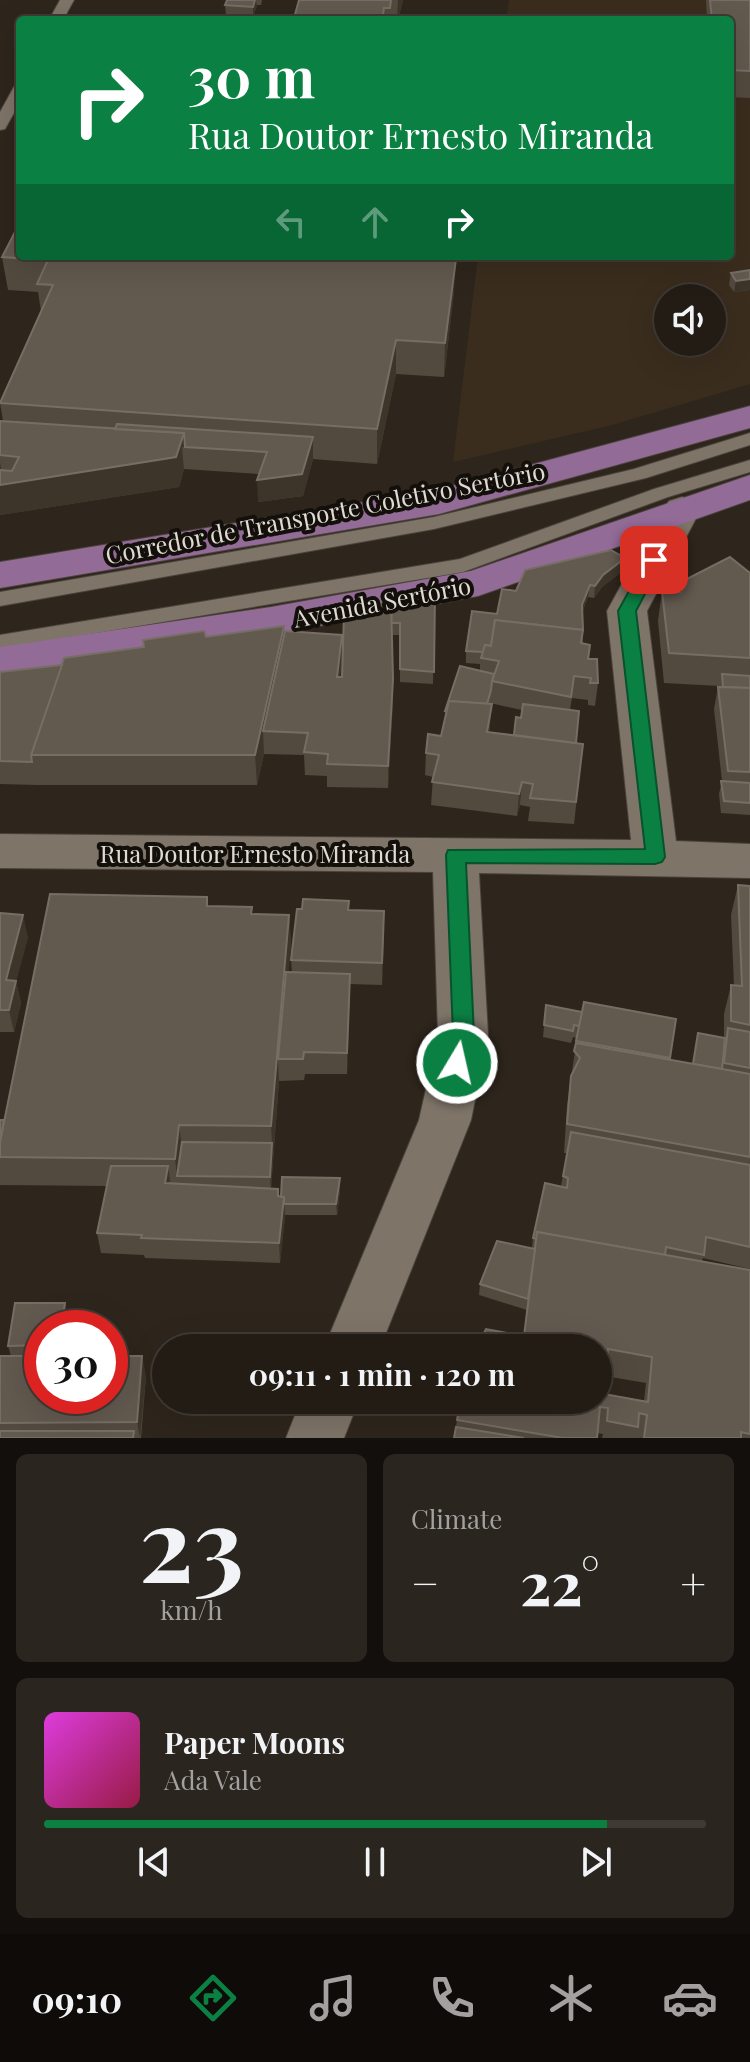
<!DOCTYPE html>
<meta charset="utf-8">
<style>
body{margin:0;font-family:"Playfair Display",serif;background:#2a251e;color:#f1f3f6;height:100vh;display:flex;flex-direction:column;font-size:30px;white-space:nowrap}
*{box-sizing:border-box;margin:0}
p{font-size:26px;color:#a2a1a0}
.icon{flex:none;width:44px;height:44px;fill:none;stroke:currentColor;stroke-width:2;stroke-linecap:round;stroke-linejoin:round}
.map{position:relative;height:1438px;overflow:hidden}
.side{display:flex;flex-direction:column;gap:16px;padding:16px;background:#130f0c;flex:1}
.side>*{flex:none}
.top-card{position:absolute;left:16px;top:16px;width:718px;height:244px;border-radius:8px;box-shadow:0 8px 32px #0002,0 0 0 2px #3f3a34;background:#0b8043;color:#fff;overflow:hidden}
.fabs{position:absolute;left:654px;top:284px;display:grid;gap:16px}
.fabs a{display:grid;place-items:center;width:72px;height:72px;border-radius:50%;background:#221c15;box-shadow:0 8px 32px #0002,0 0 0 2px #3f3a34;font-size:40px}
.speed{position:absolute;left:24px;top:1310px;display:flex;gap:16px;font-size:40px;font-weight:700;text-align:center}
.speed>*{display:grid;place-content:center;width:104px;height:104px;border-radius:50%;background:#221c15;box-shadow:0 8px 32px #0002,0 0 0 2px #3f3a34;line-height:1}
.speed .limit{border:12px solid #d22;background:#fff;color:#111}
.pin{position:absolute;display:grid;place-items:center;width:68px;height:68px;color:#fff;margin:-34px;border-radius:16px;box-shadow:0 4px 12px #0006}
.me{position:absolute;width:88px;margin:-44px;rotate:9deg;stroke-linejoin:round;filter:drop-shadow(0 0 6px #0008)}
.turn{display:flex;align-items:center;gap:28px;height:168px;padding:0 40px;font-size:36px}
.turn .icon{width:104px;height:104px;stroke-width:2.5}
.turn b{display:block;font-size:56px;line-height:68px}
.lanes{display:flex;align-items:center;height:76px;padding:0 40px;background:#0003;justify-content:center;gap:40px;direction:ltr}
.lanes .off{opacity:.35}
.big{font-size:60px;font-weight:700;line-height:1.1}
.side .tile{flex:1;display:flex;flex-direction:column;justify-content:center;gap:12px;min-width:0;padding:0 28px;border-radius:12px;background:#2a251e}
.side .dial{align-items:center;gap:0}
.dial b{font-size:104px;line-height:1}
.song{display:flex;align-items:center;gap:24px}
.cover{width:96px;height:96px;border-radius:12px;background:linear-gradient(135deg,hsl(300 70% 55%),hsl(340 70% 35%))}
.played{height:8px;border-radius:4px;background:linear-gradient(90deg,#0b8043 85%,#3f3a34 85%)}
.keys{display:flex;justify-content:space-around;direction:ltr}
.heat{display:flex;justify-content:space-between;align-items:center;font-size:44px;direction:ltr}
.side .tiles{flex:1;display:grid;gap:16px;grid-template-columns:1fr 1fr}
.tile:last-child{grid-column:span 2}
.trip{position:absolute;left:152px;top:1334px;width:460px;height:80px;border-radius:40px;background:#221c15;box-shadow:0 8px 32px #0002,0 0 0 2px #3f3a34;font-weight:700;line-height:80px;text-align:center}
.tabs{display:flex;height:128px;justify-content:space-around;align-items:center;background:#0e0b08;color:#a2a1a0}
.tabs .icon{width:56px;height:56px}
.tabs .selected{color:#0b8043}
.tabs b{font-size:36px;color:#f1f3f6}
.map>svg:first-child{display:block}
.built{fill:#3a2d1e;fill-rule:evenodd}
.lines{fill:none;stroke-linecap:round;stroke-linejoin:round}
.service-casing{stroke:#4b433b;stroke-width:2}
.minor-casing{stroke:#4b433b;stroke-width:2}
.primary-casing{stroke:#4b433b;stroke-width:2}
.service{fill:#7e7468;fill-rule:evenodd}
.minor{fill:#7e7468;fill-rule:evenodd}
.primary{fill:#936b97;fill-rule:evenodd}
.wall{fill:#534a3f;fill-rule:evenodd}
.shaded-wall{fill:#3e352a}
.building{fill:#62594f;stroke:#766e64;stroke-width:2;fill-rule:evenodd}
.route{fill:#0b8043;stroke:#07532c;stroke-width:2}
.labels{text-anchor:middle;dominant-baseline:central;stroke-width:8;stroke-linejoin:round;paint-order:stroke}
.street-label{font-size:24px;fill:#e0dad3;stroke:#130f0b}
</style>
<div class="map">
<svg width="750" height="1438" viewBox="0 0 750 1438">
<rect width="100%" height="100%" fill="#2e261c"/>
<!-- built -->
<path class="built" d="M 509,0 L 750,0 L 750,384 L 612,425 L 453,462 L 478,256 L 730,256 L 730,20 L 506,20 ZM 668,298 L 712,298 L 712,342 L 668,342 Z"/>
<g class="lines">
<defs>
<g id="service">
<path d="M 60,0 L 74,0 L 63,20 L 49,20 Z"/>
<path d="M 20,84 L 20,102 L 5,129 L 0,130 L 0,112 L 15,85 Z"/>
<path d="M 750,433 L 750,445 L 646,478 L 434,529 L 0,606 L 0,592 L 434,517 L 634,469 Z"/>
<path d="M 750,460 L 750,472 L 668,497 L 463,572 L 0,649 L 0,635 L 460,559 L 654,489 Z"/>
</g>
<g id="minor">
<path d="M 682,497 L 695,501 L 701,509 L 647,611 L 676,841 L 750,844 L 750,878 L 479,873 L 488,1035 L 471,1120 L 380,1348 L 324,1348 L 419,1120 L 438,1035 L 433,872 L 0,868 L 0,834 L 631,840 L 607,611 L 663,509 L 669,501 Z"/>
<path d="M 301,1400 L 359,1400 L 344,1438 L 286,1438 Z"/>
</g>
<g id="primary">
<path d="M 750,406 L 750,428 L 439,514 L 0,588 L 0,562 L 437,490 Z"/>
<path d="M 750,475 L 750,500 L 478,596 L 271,635 L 0,677 L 0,647 L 271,607 L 471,571 Z"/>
</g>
</defs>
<!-- service casing -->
<use href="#service" class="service-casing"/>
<!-- minor casing -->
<use href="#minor" class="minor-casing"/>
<!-- primary casing -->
<use href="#primary" class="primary-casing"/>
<!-- service -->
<use href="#service" class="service"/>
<!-- minor -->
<use href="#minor" class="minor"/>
<!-- primary -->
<use href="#primary" class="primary"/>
</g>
<!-- wall -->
<g class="wall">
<path d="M 223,0 L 262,0 L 261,5 L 257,5 L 253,17 L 226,16 L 225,5 L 227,0 Z"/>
<path d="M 299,0 L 403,0 L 398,20 L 294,20 Z"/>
<path d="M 706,0 L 750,0 L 750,98 L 730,97 L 730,20 L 707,20 Z"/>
<path d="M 2,257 L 426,257 L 454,292 L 444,377 L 396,374 L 377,464 L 313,459 L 303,496 L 258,502 L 259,474 L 184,469 L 179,487 L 0,515 L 0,421 L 3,421 L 0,403 L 41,311 L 38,292 L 8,290 Z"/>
<path d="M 750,270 L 750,290 L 734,292 L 729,285 L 731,273 Z"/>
<path d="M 624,570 L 602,587 L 594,598 L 588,597 L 582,613 L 583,644 L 590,645 L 588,659 L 598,683 L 595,706 L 588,705 L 588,700 L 572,698 L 570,710 L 576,743 L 583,744 L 574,824 L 528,821 L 530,807 L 520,805 L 517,816 L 431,805 L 433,777 L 425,775 L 426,753 L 441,736 L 445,721 L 445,711 L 480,671 L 480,664 L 466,663 L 466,651 L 516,591 ZM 491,702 L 490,703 L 522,710 L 521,718 L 514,735 L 489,732 L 490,726 L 490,704 Z"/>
<path d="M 750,573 L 750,815 L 721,813 L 719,794 L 722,781 L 714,709 L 718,687 L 720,686 L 664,683 L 658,621 L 662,591 L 672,592 L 673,586 Z"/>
<path d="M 435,592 L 433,684 L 400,682 L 400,635 L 392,635 L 393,701 L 388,788 L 327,787 L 327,776 L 305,775 L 304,755 L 264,754 L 257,785 L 37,785 L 0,784 L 0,672 L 62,665 L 206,637 L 284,626 L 284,634 L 342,657 L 340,677 L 342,677 L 367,611 L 367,604 L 392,621 Z"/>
<path d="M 738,885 L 750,886 L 750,1269 L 703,1258 L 702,1261 L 750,1270 L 750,1438 L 602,1438 L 603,1434 L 597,1433 L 597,1438 L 454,1438 L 457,1420 L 524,1336 L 532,1272 L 527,1310 L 479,1295 L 480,1284 L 532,1248 L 533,1238 L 561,1186 L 567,1153 L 564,1153 L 567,1105 L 577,1038 L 573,1037 L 571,1043 L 543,1037 L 546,1005 L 582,1012 L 676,1019 L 670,1060 L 693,1064 L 698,1033 L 724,1038 L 724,1014 L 731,985 L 734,985 L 731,915 ZM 605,1376 L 646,1383 L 644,1401 L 604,1394 Z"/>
<path d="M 349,901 L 349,910 L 384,933 L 382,985 L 350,984 L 347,1074 L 305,1074 L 304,1080 L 279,1081 L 271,1188 L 278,1189 L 279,1196 L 340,1178 L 340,1190 L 337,1215 L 285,1215 L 280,1263 L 145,1258 L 144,1255 L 101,1253 L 97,1233 L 107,1186 L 0,1185 L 0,1120 L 4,1120 L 208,906 L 253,914 L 289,915 L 291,945 L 288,972 L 292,973 L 291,960 L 302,909 Z"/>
<path d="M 0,913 L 28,937 L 16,981 L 21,1003 L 14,1032 L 0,1032 Z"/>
<path d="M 68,1314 L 66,1328 L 42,1328 L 42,1396 L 146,1376 L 141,1438 L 0,1438 L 0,1362 L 11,1356 L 8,1346 Z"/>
</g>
<!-- shaded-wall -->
<g class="shaded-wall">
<path d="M 255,0 L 256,0 L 257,6 L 253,17 L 253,7 Z"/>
<path d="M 398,0 L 403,0 L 398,20 L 397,20 Z"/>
<path d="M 456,259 L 454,292 L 444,377 L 445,343 Z"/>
<path d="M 750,279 L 750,290 L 734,292 L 736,281 Z"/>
<path d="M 396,340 L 396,374 L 377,464 L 377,429 Z"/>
<path d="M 184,433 L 185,447 L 182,447 L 184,469 L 179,487 L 0,515 L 0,462 L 4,484 Z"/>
<path d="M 313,437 L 313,459 L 303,496 L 258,502 L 257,480 Z"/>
<path d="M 625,558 L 624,570 L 602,587 L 594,598 L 595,586 L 603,575 Z"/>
<path d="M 590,585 L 588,597 L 580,617 L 582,605 Z"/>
<path d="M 284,626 L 285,656 L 263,731 L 264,754 L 257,785 L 255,755 Z"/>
<path d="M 342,635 L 342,657 L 337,699 L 337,677 Z"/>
<path d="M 393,679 L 393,701 L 388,788 L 388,766 Z"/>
<path d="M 492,704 L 490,726 L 485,754 L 487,732 Z"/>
<path d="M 522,782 L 520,805 L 517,816 L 519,794 Z"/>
<path d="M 384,911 L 384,933 L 382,985 L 382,963 Z"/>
<path d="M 23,915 L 28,937 L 16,981 L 21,1003 L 14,1032 L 9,1010 L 6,980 Z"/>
<path d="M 289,915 L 291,945 L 281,1059 L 278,1059 L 279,1081 L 271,1189 L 270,1177 L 272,1143 L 271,1126 Z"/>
<path d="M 350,974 L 350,996 L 347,1074 L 347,1053 Z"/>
<path d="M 179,1125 L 183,1154 L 177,1176 L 175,1159 Z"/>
<path d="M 168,1166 L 171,1187 L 165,1183 Z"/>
<path d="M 340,1178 L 340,1190 L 337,1215 L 336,1204 Z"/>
<path d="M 284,1197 L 285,1218 L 280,1263 L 279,1243 Z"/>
<path d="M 65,1303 L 68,1314 L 66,1328 L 61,1328 Z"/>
<path d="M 142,1356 L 146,1376 L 140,1438 L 137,1422 Z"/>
</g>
<!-- building -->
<g class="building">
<path d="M 227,0 L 255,0 L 253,7 L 225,5 Z"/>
<path d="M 299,0 L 391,0 L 390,8 L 384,8 L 382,20 L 294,18 Z"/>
<path d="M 710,0 L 750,0 L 750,71 L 730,70 L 730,20 L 712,20 Z"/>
<path d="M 15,232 L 20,232 L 20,256 L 416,256 L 456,259 L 445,343 L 396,340 L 377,429 L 0,403 L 53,285 L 37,284 L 48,260 L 2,257 Z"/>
<path d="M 750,270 L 750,279 L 736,281 L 731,273 Z"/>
<path d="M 0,421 L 184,433 L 176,457 L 0,485 L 0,470 L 12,471 L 19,457 L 0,455 Z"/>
<path d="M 117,424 L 313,437 L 302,474 L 257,480 L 267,452 L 185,447 L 184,433 L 115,429 Z"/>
<path d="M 611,550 L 625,558 L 603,575 L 595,586 L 590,585 L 582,605 L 583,630 L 495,620 L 491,646 L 485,645 L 483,652 L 466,651 L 472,611 L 497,614 L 502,589 L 516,591 L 525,570 Z"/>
<path d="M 730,557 L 750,573 L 750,658 L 669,653 L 662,591 L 679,592 L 673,586 Z"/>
<path d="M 435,592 L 434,672 L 400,669 L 400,623 L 391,623 L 393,597 Z"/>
<path d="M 391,602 L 393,679 L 388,766 L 327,764 L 328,754 L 304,752 L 308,733 L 263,731 L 285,631 L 342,635 L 337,677 L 342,677 L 344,614 L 368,611 L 367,604 Z"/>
<path d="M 495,620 L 583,630 L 581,643 L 590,645 L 588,659 L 597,659 L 598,683 L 590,683 L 591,678 L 574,676 L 571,697 L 492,681 L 499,661 L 481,658 L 485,645 L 491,646 Z"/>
<path d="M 284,626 L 255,755 L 31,755 L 64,658 L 144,647 L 143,640 L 204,631 L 206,637 Z"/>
<path d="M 62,665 L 31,755 L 32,762 L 0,761 L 0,672 Z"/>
<path d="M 460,666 L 494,674 L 492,681 L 491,690 L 487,704 L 449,701 L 447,711 L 445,711 Z"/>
<path d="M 722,674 L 750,676 L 750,688 L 723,687 Z"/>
<path d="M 718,687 L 750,688 L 750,772 L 728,771 Z"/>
<path d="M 449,701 L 492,704 L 487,732 L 583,744 L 576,802 L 530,798 L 533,784 L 522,782 L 519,794 L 432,782 L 439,755 L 426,753 L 428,734 L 441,736 Z"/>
<path d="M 523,704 L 579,711 L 576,743 L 514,735 L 516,717 L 521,718 Z"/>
<path d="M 721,781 L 750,783 L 750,803 L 724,801 Z"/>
<path d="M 738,885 L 750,886 L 750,1025 L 731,1021 L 731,985 L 742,986 Z"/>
<path d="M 50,894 L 207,897 L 207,906 L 252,907 L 251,914 L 289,915 L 271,1126 L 179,1125 L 175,1159 L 0,1157 L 0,1142 Z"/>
<path d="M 303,899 L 349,901 L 348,910 L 384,911 L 382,963 L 291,960 L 297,909 L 302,909 Z"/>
<path d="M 0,913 L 23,915 L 6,980 L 16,981 L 9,1010 L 0,1010 Z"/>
<path d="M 286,972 L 350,974 L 347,1053 L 304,1052 L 303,1059 L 278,1059 Z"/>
<path d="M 584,1002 L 676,1019 L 670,1058 L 576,1041 Z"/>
<path d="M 546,1005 L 582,1012 L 579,1026 L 574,1025 L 573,1031 L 544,1025 Z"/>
<path d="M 728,1028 L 750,1032 L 750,1068 L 724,1063 Z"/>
<path d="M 698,1033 L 725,1038 L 722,1069 L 693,1064 Z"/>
<path d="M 576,1043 L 750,1074 L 750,1157 L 567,1124 L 571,1076 L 580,1058 L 574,1051 Z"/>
<path d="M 0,1120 L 4,1120 L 0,1142 Z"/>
<path d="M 571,1132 L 750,1165 L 750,1247 L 706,1237 L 704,1255 L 666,1247 L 665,1255 L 537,1232 L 537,1239 L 533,1238 L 545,1183 L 567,1188 L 568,1178 L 563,1176 Z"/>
<path d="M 182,1142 L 272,1143 L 270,1177 L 177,1176 Z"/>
<path d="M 111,1166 L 168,1166 L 165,1183 L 278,1189 L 278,1196 L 284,1197 L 279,1243 L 141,1238 L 142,1235 L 97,1233 Z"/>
<path d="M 282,1177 L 340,1178 L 336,1204 L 284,1204 L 284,1197 L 281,1197 Z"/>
<path d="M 537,1232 L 750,1270 L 750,1434 L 741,1432 L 741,1438 L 644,1438 L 647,1415 L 639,1413 L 638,1427 L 607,1421 L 608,1408 L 600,1407 L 597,1438 L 563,1438 L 457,1420 L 461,1400 L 598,1400 L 598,1348 L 476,1348 L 486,1329 L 524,1336 ZM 608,1349 L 652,1357 L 648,1402 L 604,1394 Z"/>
<path d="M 497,1241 L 535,1249 L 528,1299 L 480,1284 Z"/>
<path d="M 15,1303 L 65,1303 L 61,1328 L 42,1328 L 42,1345 L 8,1346 Z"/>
<path d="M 0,1356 L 42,1356 L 42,1396 L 110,1396 L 110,1356 L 142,1356 L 137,1422 L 0,1423 Z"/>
<path d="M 456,1427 L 524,1438 L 454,1438 Z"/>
<path d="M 0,1431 L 134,1431 L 133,1438 L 0,1438 Z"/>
</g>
<!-- route -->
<path class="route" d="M 654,555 L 663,560 L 636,611 L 665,857 L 662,862 L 655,864 L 466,863 L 474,1035 L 465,1070 L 457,1072 L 449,1070 L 446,1063 L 453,1035 L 446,855 L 448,850 L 645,849 L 618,611 L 646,560 Z"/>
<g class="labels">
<!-- street labels -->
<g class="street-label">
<text transform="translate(325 512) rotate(-11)">Corredor de Transporte Coletivo Sertório</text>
<text transform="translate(382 601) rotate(-11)">Avenida Sertório</text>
<text x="255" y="853">Rua Doutor Ernesto Miranda</text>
</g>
</g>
</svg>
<div class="fabs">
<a><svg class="icon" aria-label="sound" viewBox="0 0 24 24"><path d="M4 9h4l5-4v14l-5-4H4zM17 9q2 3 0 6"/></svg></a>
</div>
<div class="speed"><div class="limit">30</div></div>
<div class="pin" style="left:654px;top:560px;background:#d93025"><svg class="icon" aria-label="arrive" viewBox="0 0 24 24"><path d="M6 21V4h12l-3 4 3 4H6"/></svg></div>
<svg class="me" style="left:457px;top:1063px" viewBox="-20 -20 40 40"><circle r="17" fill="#0b8043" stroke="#fff" stroke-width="3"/><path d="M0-11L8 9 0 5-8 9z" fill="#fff"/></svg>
<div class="trip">09:11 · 1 min · 120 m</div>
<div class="top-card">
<div class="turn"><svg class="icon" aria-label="right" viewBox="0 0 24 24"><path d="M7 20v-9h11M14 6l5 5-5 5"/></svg><div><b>30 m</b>Rua Doutor Ernesto Miranda</div></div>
<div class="lanes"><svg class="icon off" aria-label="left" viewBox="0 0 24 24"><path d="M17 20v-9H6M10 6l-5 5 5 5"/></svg><svg class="icon off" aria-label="ahead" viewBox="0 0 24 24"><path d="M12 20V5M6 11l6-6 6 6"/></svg><svg class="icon" aria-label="right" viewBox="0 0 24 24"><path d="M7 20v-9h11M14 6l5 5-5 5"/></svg></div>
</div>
</div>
<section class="side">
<div class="tiles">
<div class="tile dial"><b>23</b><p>km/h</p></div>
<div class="tile"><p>Climate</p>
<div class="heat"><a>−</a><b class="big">22°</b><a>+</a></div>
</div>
<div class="tile">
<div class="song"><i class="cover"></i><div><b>Paper Moons</b><p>Ada Vale</p></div></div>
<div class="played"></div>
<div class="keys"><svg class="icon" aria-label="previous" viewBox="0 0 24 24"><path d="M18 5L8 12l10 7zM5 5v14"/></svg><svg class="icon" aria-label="pause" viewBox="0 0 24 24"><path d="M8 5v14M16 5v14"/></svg><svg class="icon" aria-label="next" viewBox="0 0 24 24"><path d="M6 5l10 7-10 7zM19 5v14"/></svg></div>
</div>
</div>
</section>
<nav class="tabs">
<b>09:10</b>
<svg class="icon selected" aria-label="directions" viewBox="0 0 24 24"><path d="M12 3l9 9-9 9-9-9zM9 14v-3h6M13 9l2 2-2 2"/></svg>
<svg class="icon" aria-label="music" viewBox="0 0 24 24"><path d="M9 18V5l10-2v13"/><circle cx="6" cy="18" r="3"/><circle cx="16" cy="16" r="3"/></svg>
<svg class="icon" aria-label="phone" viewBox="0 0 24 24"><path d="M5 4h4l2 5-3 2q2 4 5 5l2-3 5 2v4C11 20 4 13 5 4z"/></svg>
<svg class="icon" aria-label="climate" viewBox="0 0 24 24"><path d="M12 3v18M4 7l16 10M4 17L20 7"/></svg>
<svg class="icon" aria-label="car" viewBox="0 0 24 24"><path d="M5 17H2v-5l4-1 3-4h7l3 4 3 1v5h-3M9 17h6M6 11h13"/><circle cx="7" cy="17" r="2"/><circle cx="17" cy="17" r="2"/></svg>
</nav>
